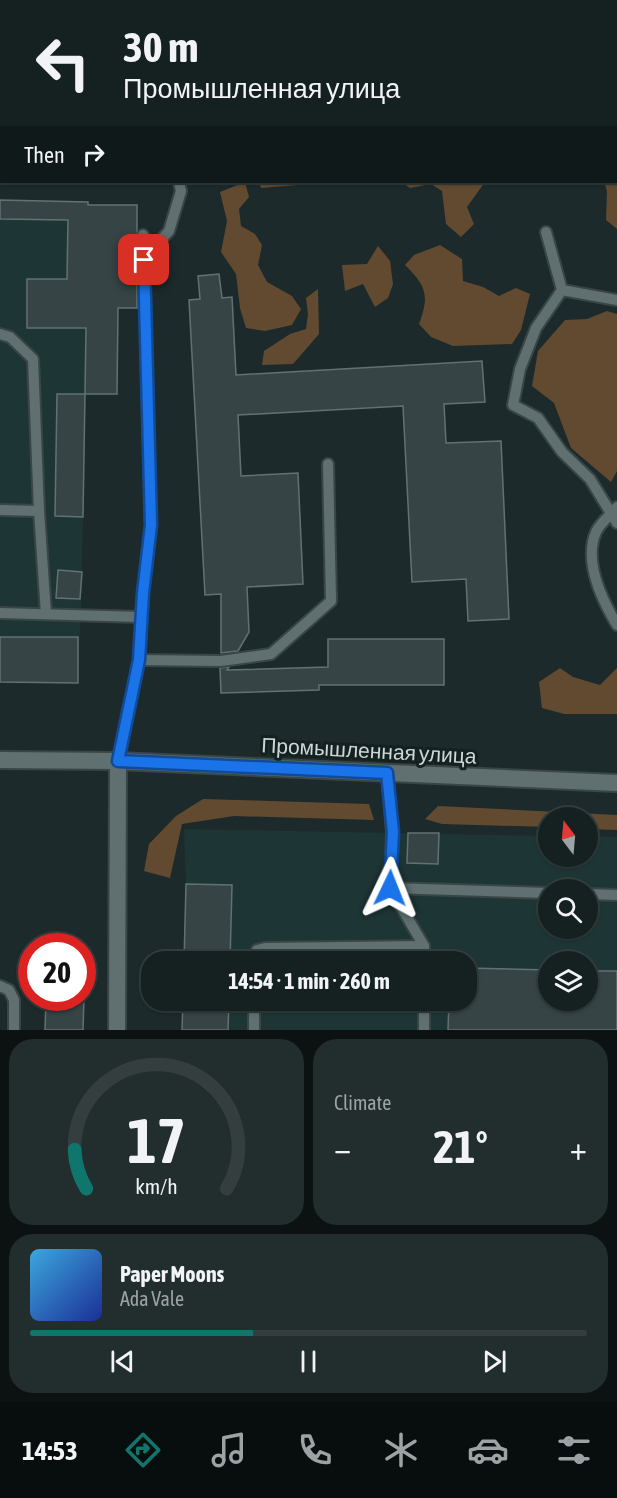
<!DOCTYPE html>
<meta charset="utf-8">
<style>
body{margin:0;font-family:"Asap Condensed",sans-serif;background:#222d2d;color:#f1f3f6;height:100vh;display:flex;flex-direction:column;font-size:22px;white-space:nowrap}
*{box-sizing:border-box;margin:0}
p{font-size:20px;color:#9da3a5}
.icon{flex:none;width:33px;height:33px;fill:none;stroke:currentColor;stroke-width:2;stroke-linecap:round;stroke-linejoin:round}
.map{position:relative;height:1030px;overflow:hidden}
.drawer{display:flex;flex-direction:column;gap:9px;padding:9px;background:#0c1212;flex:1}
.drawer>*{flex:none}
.top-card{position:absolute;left:0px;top:0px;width:618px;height:183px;box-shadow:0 2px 4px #0004,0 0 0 2px #343e3e;background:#152020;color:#f1f3f6;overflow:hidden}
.needle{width:39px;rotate:344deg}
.tools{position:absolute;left:538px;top:807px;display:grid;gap:12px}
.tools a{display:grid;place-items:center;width:60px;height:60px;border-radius:50%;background:#152020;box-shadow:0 2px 4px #0004,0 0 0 2px #343e3e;font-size:30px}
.speed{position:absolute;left:18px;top:933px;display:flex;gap:12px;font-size:30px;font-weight:700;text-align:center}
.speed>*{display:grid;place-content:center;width:78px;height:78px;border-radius:50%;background:#152020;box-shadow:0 2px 4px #0004,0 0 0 2px #343e3e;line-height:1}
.speed .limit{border:9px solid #d22;background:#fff;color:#111}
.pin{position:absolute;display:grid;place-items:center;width:51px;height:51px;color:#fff;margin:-26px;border-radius:12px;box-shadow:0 3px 9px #0006}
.me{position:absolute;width:66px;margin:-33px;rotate:2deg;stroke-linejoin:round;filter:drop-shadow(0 0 4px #0008)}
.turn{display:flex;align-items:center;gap:21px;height:126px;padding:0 24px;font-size:27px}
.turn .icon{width:78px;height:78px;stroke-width:2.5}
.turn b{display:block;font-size:42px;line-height:51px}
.then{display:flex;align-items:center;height:57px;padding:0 24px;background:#0003;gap:12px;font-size:22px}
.big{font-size:45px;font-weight:700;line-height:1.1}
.drawer .tile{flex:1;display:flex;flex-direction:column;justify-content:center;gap:9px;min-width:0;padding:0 21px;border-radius:24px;background:#222d2d}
.drawer .dial{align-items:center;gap:0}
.dial svg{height:156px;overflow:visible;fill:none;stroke:#343e3e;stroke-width:7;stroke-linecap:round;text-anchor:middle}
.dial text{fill:#f1f3f6;stroke:none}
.song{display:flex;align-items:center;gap:18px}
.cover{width:72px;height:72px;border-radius:9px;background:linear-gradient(135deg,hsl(200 70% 55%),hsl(230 70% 35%))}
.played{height:6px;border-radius:3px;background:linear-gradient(90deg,#0f766e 40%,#343e3e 40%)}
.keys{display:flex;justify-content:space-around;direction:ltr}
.heat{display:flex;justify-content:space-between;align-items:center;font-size:33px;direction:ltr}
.drawer .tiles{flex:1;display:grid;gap:9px;grid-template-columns:1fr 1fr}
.tile:last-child{grid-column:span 2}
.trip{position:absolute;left:141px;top:951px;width:336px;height:60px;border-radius:24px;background:#152020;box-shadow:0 2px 4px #0004,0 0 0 2px #343e3e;font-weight:700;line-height:60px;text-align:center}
.menu{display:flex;height:96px;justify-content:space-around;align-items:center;background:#080d0d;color:#9da3a5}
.menu .icon{width:42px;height:42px}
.menu .on{color:#0f766e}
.menu b{font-size:27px;color:#f1f3f6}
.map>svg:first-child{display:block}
.built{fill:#1e3536;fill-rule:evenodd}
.green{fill:#624a30}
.building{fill:#364445;stroke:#627272;stroke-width:1.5}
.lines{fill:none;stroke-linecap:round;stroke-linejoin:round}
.service-casing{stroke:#3a4646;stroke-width:14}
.minor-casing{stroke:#3a4646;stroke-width:20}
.service{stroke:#607070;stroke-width:10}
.minor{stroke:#607070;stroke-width:16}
.rail-casing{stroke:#7c8788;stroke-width:7}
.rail{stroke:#132121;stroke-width:4.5;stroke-dasharray:14;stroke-linecap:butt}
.route-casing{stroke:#114b97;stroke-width:15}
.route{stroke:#1a73e8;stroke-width:10}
.labels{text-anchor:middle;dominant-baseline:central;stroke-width:6;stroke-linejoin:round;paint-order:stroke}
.street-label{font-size:21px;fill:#ced6d7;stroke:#132121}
</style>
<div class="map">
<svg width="617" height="1030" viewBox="0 0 617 1030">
<rect width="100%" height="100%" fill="#1c2a2b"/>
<!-- built -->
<g class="built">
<path d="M 0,200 L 88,202 L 82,572 L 78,683 L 0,682 Z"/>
<path d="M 184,829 L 549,836 L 549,856 L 588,856 L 588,836 L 617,837 L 617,1030 L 182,1030 L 183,1001 L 466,1000 L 466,962 L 184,961 L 186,884 ZM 549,890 L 588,890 L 588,928 L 549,928 ZM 549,962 L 588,962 L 588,1000 L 549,1000 Z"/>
</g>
<!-- green -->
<g class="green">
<path d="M 617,110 L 617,229 L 606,220 L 607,191 L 604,182 L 616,182 Z"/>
<path d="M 245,182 L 249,197 L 239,209 L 241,226 L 255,234 L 262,245 L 258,265 L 267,282 L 292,296 L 301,309 L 292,325 L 265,331 L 246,328 L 240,308 L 236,274 L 221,252 L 227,221 L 220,192 Z"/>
<path d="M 259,182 L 309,182 L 310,184 L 261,188 Z"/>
<path d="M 401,182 L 485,182 L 467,207 L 474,224 L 461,237 L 446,224 L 442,191 L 431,184 L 410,188 Z"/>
<path d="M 440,245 L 462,259 L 463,281 L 483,287 L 499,296 L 516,288 L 530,294 L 521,330 L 512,344 L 453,346 L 431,337 L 419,324 C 430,295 426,286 405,265 L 414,255 Z"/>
<path d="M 378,246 L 390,261 L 393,284 L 388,298 L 375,307 L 363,284 L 345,291 L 342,265 L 367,264 Z"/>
<path d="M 318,289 L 319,334 L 293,364 L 262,365 L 264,351 L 290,334 L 306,329 L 308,314 L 306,298 Z"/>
<path d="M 607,311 L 617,314 L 617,471 L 611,482 L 571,448 L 554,403 L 532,386 L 538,351 L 565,320 L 587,319 Z"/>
<path d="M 560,668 L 573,677 L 600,685 L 617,668 L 617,714 L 564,714 L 542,708 L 539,682 Z"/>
<path d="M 203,799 L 369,804 L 374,820 L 234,816 L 182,824 L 170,878 L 144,871 L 149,844 L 176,816 Z"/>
<path d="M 438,806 L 617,815 L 617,830 L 588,829 L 588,818 L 549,818 L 549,827 L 442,824 L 425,819 Z"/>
</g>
<!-- building -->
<g class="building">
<path d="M 0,200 L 88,202 L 88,205 L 137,205 L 137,308 L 118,308 L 117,394 L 85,394 L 86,328 L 27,328 L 27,279 L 67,279 L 68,220 L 0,219 Z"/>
<path d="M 219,274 L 222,298 L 232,297 L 236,375 L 482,361 L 485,402 L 444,404 L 446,443 L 501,441 L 509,619 L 468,621 L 466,579 L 412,582 L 403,406 L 238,415 L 241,476 L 298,473 L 303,584 L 247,587 L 249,632 L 238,651 L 221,653 L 221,594 L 205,595 L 189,300 L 200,299 L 198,276 Z"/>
<path d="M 57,394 L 85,394 L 83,517 L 55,516 Z"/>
<path d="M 58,570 L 82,572 L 80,599 L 56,598 Z"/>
<path d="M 0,637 L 78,637 L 78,683 L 0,682 Z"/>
<path d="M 328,639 L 444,639 L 444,685 L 319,685 L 319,690 L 221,693 L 220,668 L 229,667 L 227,670 L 328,667 Z"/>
<path d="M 408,833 L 439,833 L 438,864 L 407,863 Z"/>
<path d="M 186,884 L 232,885 L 230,962 L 184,962 Z"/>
<path d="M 466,968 L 549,970 L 549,1000 L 588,1000 L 588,971 L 617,971 L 617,1030 L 448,1030 L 449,1000 L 466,1000 Z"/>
<path d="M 46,998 L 84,998 L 83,1030 L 45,1030 Z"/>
<path d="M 183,1000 L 229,1000 L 228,1030 L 182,1030 Z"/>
</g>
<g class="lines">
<defs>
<g id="service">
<path d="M 546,232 L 562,290"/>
<path d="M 143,260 L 169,231 L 181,191 L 179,182"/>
<path d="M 562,290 L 536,328 L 520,369 L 513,405 L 538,418 L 562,452 L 590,479 L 617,523"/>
<path d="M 562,290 L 617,300"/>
<path d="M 0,334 L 10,337 L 33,359 L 39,511"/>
<path d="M 617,507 C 611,515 600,523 596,532 C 583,562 602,600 617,625"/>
<path d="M 0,510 L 39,511 L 46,614"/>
<path d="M 0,613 L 141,617"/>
<path d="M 139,660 L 221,661 L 271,654 L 331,601 L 328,464"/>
<path d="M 118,761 L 139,660 L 143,593 L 151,525 L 143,235"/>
<path d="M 387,773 L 392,832 L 390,888 L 424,946 L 424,962"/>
<path d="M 390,888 L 549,893"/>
<path d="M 588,894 L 617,895"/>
<path d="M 255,962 L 257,950 L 265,948 L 424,946"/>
<path d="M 0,986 L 9,990 L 14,1000 L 14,1030"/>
<path d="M 254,1030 L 254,1000"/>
<path d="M 424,1030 L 424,1000"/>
</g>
<g id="minor">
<path d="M 0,760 L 118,761 L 617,783"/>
<path d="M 117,1030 L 118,761"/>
</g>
</defs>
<!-- service casing -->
<use href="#service" class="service-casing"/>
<!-- minor casing -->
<use href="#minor" class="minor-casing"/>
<!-- service -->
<use href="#service" class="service"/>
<!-- minor -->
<use href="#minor" class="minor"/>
<defs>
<g id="rail">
<path d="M 0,1 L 400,0"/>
<path d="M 0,26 L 2,26"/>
<path d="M 0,36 L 2,36"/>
<path d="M 616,41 L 617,41"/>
</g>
</defs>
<!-- rail casing -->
<use href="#rail" class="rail-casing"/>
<!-- rail -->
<use href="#rail" class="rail"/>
</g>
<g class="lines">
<defs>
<path id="route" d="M 144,260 L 151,525 L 143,593 L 139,660 L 118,761 L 387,773 L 393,832 L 390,888"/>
</defs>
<!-- route casing -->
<use href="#route" class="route-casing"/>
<!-- route -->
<use href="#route" class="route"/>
</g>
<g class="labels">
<!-- street labels -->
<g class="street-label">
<text transform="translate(369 750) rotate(3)">Промышленная улица</text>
</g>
</g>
</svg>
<div class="tools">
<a><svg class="needle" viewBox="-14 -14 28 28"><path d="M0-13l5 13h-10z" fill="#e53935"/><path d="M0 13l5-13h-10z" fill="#9da3a5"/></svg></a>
<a><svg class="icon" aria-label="search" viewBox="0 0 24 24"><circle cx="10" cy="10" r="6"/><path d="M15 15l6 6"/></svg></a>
<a><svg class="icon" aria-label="layers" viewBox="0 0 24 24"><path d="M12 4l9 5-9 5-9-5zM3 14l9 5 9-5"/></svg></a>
</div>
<div class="speed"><div class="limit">20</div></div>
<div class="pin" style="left:144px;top:260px;background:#d93025"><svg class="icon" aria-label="arrive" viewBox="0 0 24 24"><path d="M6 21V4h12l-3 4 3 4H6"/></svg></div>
<svg class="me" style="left:390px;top:888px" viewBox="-20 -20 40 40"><path d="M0-17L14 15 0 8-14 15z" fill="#1a73e8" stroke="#fff" stroke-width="4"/></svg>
<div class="trip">14:54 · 1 min · 260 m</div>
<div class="top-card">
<div class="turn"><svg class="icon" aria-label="left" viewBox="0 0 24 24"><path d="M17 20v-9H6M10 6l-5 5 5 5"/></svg><div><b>30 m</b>Промышленная улица</div></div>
<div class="then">Then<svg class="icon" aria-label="right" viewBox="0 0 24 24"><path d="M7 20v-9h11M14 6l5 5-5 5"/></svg></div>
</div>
</div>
<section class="drawer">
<div class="tiles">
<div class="tile dial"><svg viewBox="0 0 100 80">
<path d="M14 69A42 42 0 1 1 86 69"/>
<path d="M14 69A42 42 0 0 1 8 49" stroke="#0f766e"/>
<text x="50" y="56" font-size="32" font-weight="700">17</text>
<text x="50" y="72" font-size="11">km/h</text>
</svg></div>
<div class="tile"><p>Climate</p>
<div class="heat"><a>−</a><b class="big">21°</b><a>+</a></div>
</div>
<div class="tile">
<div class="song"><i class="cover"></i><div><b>Paper Moons</b><p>Ada Vale</p></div></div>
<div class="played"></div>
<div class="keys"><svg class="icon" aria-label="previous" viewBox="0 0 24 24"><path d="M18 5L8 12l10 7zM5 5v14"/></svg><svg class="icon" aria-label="pause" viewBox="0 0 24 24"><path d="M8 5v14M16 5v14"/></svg><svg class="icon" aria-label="next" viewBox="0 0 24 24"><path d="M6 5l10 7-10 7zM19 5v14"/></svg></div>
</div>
</div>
</section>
<nav class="menu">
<b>14:53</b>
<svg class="icon on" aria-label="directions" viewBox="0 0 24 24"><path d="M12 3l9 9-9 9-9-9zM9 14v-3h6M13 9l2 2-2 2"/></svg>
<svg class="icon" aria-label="music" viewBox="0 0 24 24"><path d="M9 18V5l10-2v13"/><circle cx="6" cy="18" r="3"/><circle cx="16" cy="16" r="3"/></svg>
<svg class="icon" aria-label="phone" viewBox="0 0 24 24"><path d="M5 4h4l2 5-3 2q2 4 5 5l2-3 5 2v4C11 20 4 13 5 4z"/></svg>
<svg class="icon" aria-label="climate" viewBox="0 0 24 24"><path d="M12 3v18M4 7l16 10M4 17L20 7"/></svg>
<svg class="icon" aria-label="car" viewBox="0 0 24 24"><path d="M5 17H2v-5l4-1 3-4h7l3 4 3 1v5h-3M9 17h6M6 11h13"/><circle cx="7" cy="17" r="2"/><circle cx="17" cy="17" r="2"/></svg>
<svg class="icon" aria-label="filters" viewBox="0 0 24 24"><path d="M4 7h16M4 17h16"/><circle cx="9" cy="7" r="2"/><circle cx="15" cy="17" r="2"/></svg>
</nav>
